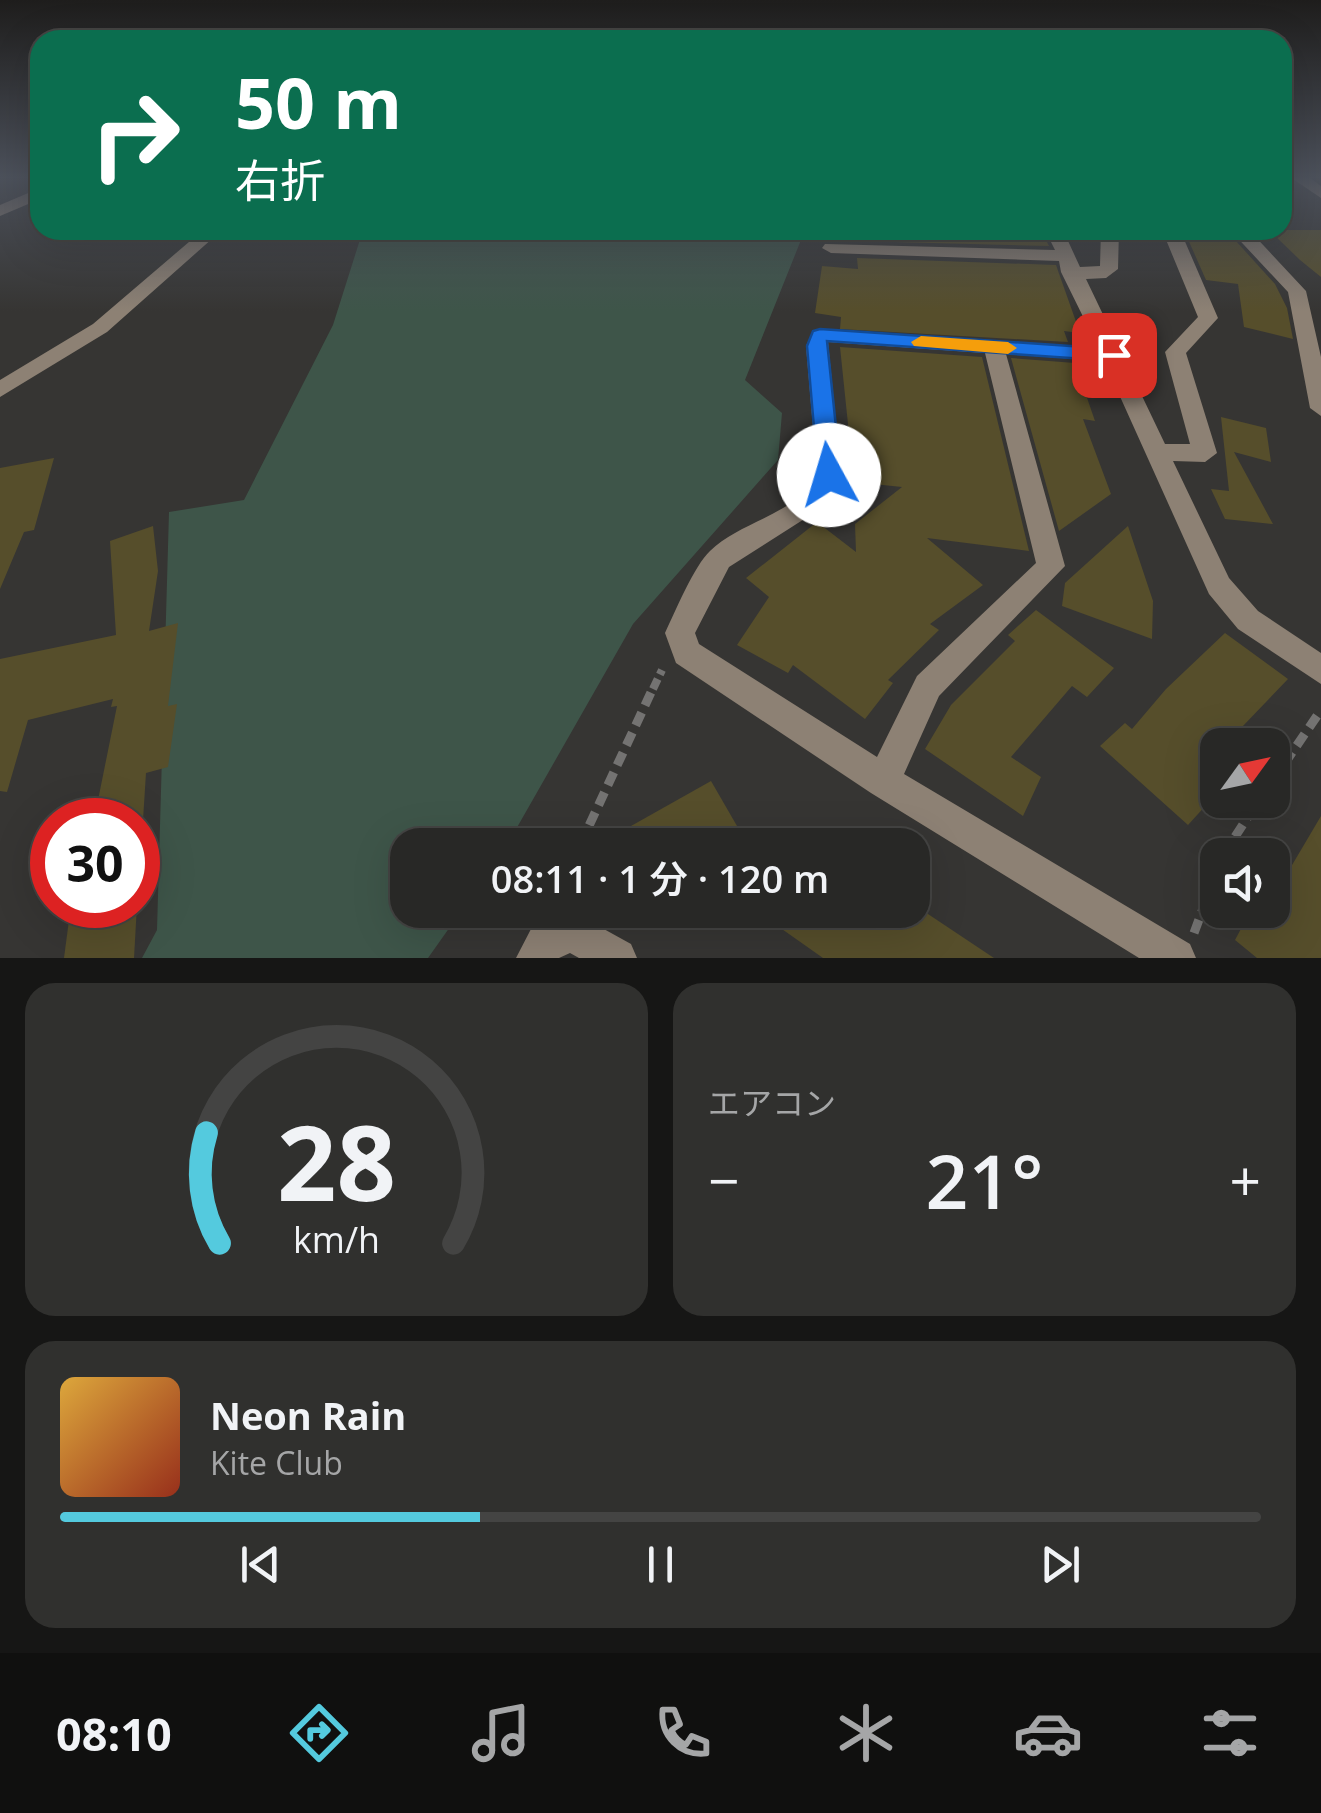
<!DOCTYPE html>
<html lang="ja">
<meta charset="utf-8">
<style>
body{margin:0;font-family:"Open Sans","Noto Sans JP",sans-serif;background:#30302e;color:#f1f3f6;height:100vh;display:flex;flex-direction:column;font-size:38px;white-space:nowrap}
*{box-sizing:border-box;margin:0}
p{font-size:32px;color:#a5a6a7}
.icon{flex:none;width:55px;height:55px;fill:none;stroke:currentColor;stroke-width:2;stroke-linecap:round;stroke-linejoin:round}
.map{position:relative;height:958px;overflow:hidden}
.drawer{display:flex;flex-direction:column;gap:25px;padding:25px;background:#161615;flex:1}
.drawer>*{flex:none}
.hud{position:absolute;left:30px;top:30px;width:1262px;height:210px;border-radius:30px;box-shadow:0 10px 40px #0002,0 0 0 2px #444443;background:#0b6e4f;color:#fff;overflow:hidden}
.needle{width:65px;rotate:57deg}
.tools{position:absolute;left:1200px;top:728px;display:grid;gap:20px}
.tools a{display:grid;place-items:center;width:90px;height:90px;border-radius:20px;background:#282826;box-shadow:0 10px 40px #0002,0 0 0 2px #444443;font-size:50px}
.speed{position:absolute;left:30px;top:798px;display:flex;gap:20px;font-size:50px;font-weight:700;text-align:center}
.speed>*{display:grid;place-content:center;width:130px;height:130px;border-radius:50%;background:#282826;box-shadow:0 10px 40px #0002,0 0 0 2px #444443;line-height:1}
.speed .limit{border:15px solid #d22;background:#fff;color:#111}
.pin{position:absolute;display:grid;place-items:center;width:85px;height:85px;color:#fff;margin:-42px;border-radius:20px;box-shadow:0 5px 15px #0006}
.me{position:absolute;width:110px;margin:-55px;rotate:354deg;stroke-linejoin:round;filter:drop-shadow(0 0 8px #0008)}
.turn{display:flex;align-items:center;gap:35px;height:210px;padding:0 40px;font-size:45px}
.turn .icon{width:130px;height:130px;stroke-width:2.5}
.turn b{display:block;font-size:70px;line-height:85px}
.big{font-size:75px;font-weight:600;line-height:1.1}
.drawer .tile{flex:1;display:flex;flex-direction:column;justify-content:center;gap:15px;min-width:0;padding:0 35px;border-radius:30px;background:#30302e}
.drawer .dial{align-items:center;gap:0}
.dial svg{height:260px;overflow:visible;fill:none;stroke:#444443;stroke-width:7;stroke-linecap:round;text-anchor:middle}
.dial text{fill:#f1f3f6;stroke:none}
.song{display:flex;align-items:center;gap:30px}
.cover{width:120px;height:120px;border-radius:15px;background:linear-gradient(135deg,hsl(40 70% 55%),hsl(10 70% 35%))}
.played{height:10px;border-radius:5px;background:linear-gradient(90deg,#54cade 35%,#444443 35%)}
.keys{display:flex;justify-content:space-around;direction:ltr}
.heat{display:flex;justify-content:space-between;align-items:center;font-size:55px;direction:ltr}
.drawer .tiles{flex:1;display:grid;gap:25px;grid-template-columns:1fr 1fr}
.tile:last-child{grid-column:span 2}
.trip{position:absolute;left:390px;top:828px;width:540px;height:100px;border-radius:30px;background:#282826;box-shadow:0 10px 40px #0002,0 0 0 2px #444443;font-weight:600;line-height:100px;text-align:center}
.tabs{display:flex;height:160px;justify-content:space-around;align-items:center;background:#10100f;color:#a5a6a7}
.tabs .icon{width:70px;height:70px}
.tabs .active{color:#54cade}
.tabs b{font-size:45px;color:#f1f3f6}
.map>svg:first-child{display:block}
.green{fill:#3e5549}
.building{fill:#564e2b}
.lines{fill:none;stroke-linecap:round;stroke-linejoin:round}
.path-far1{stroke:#747372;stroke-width:8;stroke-dasharray:11 5;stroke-linecap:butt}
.path{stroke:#747372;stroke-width:9;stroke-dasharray:14 8;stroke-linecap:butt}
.minor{fill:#8d8174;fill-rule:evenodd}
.route{fill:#1a73e8;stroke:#114b97;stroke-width:2.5}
.slow{fill:#f59e0b}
</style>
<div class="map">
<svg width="1321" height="958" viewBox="0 0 1321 958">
<rect width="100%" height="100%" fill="#363533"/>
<!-- green -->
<path class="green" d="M 363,230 L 805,230 L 745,380 L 782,413 L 778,460 L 633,624 L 507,845 L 408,845 L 408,910 L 462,910 L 428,958 L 142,958 L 157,930 L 169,512 L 244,500 L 333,325 Z"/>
<!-- building -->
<g class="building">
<path d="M 855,230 L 978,230 L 1044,236 L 1049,246 L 856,241 Z"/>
<path d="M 1269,230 L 1321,230 L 1321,277 L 1300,260 Z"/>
<path d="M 1187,237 L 1235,240 L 1275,284 L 1287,308 L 1293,339 L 1244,327 L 1238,284 L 1206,280 Z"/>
<path d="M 857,258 L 1056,265 L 1080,333 L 1064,331 L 1068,342 L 840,329 L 841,317 L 815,313 L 822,266 L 858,269 Z"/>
<path d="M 840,347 L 982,357 L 1029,551 L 927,538 L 983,585 L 930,624 L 939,630 L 888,680 L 893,683 L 865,719 L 793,665 L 788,673 L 737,645 L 769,597 L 746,578 L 817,522 L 856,552 L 855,524 L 902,487 L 854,482 Z"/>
<path d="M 1011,358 L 1075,363 L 1095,421 L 1083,419 L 1111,494 L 1059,531 Z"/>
<path d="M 1221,417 L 1266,428 L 1271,462 L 1234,452 L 1273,524 L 1225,519 L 1211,489 L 1229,491 Z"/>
<path d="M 54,458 L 34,530 L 24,532 L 0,589 L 0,468 Z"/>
<path d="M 153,526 L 158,571 L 149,631 L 178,623 L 168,706 L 177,704 L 168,767 L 146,773 L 143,820 L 94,820 L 117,706 L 111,707 L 113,699 L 28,720 L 7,792 L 0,791 L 0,659 L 116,635 L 110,541 Z"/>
<path d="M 1128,526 L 1153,601 L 1152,639 L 1062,606 L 1065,583 Z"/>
<path d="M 1036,610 L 1114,668 L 1087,697 L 1072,686 L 1011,757 L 1041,777 L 1023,816 L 925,749 L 951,705 L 1015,641 L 1008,635 Z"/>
<path d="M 1225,633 L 1288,679 L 1242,727 L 1267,745 L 1218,745 L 1218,792 L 1188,825 L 1100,746 L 1125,723 L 1132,729 L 1166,689 Z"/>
<path d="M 711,781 L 748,845 L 640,845 L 631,826 Z"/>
<path d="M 1321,816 L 1321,958 L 1257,958 L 1235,940 L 1251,910 L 1272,910 L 1272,899 Z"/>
<path d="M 71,905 L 137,905 L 134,958 L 64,958 Z"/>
<path d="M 755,910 L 922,910 L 994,958 L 823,958 Z"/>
</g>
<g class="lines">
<!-- path-far1 -->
<path class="path-far1" d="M 653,689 L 662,670"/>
<!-- path -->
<g class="path">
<path d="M 1272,782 L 1321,710"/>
<path d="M 580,845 L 654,686"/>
<path d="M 1223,855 L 1259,800"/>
<path d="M 1194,933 L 1218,868"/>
</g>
<!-- minor -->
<g class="minor">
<path d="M 1290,177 L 1309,177 L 1321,186 L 1321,198 Z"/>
<path d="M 40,188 L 40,199 L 0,216 L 0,205 Z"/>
<path d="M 203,230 L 222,230 L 107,332 L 0,397 L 0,380 L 93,324 Z"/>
<path d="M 1045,230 L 1063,230 L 1080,267 L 1100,266 L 1101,230 L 1119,230 L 1118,269 L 1106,278 L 1086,279 L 1165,444 L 1190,444 L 1165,352 L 1198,317 L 1162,230 L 1180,230 L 1218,318 L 1186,353 L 1217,453 L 1205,462 L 1173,461 L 1229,578 L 1258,611 L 1321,653 L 1321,684 L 1238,629 L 1209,594 L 1104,361 L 1006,354 L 1065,566 L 939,696 L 904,774 L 1190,944 L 1196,958 L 1139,958 L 871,793 L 676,663 L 665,633 C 675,612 694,566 710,551 C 740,521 796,515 817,475 L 806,346 L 813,331 L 1098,347 L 1061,272 L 1059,261 L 831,253 L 822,248 L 825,244 L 1055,250 ZM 828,342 L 985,353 L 1036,563 L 917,676 L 877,757 L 699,644 L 695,633 L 729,567 L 809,516 L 829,500 L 841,475 Z"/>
<path d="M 1230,230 L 1249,230 L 1306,291 L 1321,357 L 1321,416 L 1310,408 L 1288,292 Z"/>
<path d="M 573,912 L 631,944 L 637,958 L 579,958 L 570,953 L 559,958 L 516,958 L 531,929 Z"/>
</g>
</g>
<!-- sky -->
<linearGradient id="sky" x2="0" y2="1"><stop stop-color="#1e1d1c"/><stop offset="0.57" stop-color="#4c515b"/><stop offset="1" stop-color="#4c515b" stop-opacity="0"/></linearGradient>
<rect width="1321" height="311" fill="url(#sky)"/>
<!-- route -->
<path class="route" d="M 820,329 L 1114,349 L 1123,355 L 1114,361 L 827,341 L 841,475 L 829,483 L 818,475 L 807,346 L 813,331 Z"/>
<!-- slow -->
<path class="slow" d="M 921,336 L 1008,342 L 1017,348 L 1008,354 L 914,346 L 911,342 Z"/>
</svg>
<div class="tools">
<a><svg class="needle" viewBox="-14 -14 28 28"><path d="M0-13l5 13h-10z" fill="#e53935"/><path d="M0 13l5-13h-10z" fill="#a5a6a7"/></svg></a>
<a><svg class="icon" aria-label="sound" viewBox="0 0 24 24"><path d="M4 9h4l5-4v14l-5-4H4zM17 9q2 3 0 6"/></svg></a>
</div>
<div class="speed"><div class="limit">30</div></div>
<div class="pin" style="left:1114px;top:355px;background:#d93025"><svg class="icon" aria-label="arrive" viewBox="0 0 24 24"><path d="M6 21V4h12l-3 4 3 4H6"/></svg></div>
<svg class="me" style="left:829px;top:475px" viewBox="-20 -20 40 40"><circle r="19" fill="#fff"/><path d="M0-13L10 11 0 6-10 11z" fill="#1a73e8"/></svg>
<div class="trip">08:11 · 1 分 · 120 m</div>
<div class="hud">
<div class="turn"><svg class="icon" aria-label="right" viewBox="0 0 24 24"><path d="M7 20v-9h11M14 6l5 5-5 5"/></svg><div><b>50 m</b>右折</div></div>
</div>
</div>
<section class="drawer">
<div class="tiles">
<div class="tile dial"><svg viewBox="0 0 100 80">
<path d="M14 69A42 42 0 1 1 86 69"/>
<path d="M14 69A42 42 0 0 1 10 35" stroke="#54cade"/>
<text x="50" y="56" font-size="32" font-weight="700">28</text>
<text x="50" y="72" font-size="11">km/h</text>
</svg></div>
<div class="tile"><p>エアコン</p>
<div class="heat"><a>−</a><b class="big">21°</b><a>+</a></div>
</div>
<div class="tile">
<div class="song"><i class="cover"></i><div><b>Neon Rain</b><p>Kite Club</p></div></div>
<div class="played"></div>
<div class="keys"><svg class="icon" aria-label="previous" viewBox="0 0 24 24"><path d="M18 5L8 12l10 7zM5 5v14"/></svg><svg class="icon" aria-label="pause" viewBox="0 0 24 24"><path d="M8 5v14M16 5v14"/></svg><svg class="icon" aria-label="next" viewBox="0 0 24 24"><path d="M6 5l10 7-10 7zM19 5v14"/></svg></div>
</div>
</div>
</section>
<nav class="tabs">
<b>08:10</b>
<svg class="icon active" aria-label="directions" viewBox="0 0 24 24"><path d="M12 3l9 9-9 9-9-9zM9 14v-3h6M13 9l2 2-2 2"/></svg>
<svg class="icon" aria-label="music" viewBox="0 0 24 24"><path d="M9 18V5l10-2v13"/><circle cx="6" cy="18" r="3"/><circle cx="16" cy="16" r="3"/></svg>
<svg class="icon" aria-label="phone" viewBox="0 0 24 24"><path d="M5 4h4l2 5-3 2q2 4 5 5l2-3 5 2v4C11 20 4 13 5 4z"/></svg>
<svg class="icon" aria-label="climate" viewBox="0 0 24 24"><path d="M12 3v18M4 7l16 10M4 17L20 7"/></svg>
<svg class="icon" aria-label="car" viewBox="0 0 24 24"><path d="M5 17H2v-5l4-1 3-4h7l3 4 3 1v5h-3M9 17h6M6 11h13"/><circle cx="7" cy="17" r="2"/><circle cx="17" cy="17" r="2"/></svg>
<svg class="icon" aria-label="filters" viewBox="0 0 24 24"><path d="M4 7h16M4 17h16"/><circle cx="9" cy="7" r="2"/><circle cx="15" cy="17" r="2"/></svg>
</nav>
